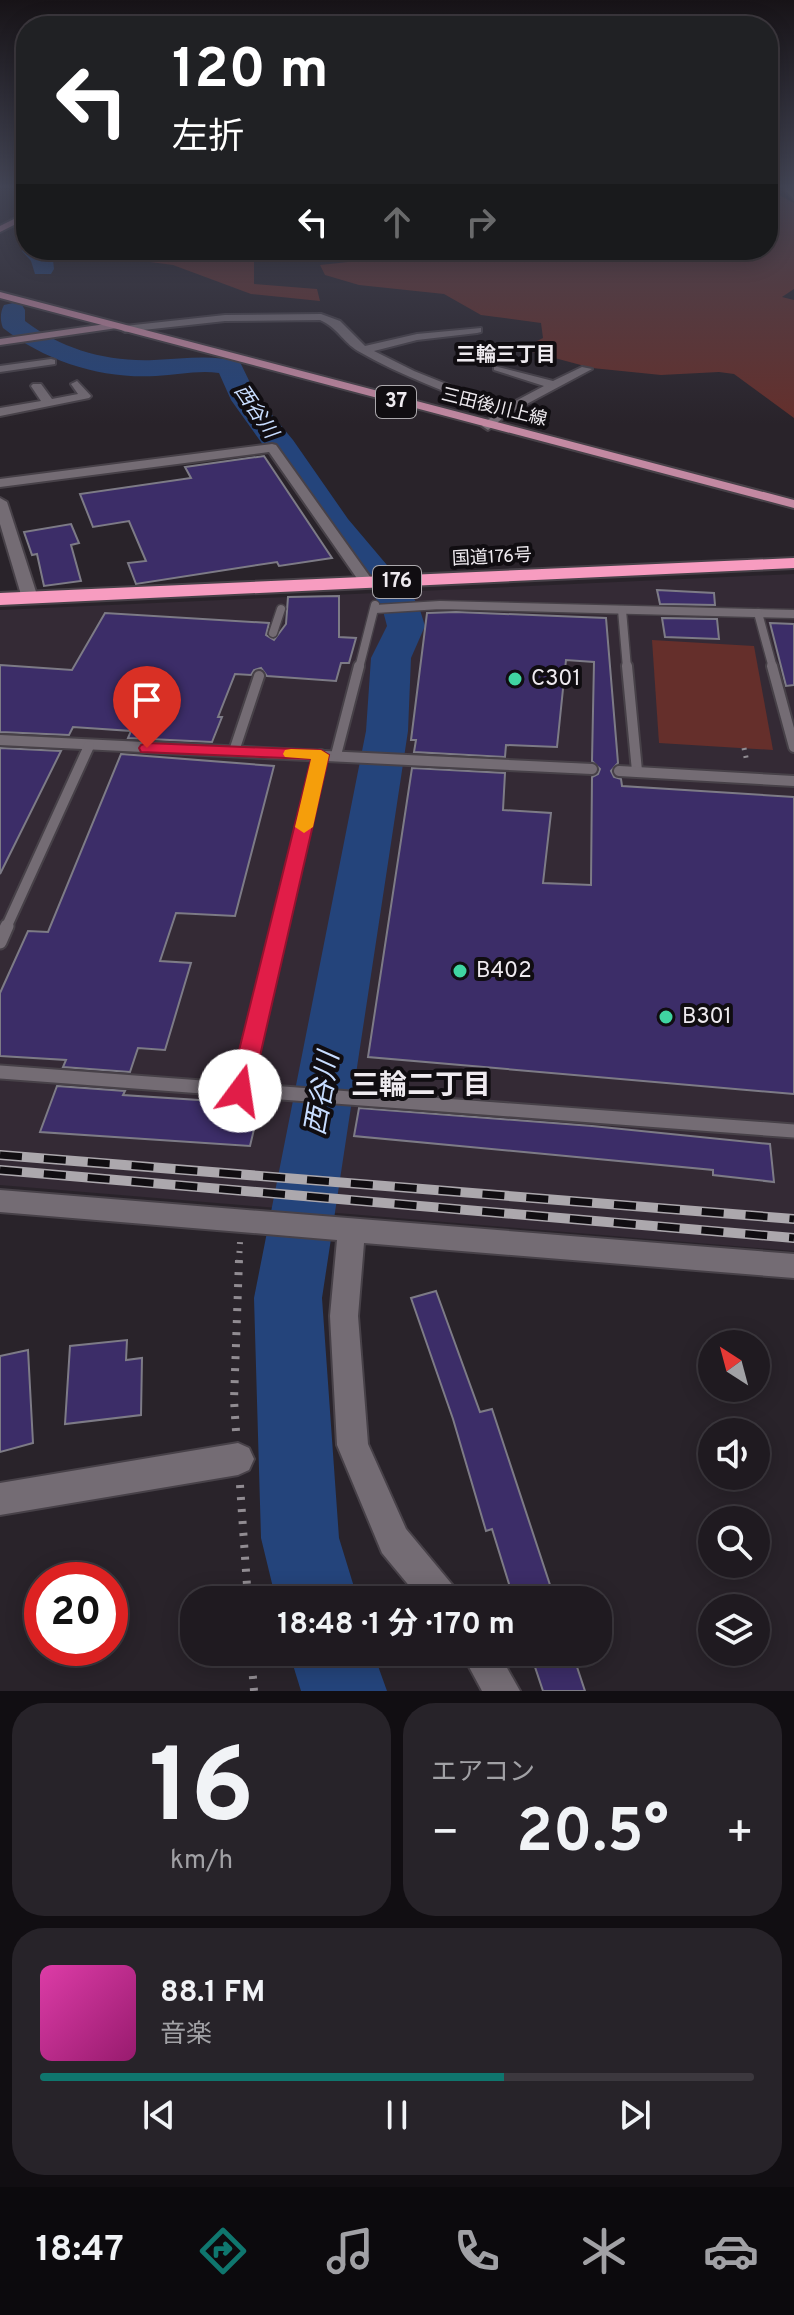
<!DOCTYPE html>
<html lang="ja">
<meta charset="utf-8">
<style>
body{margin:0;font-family:Overpass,"Noto Sans JP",sans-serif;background:#272329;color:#f1f3f6;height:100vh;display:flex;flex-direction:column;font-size:30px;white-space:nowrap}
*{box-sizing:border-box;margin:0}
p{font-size:26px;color:#a1a1a5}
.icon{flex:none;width:44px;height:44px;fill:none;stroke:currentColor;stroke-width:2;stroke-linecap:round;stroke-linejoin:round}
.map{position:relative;height:1691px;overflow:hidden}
.panel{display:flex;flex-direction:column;gap:12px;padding:12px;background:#110e12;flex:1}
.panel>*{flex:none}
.hud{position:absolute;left:16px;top:16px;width:762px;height:244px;border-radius:32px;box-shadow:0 4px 20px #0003,0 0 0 2px #3c383e;background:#202124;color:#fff;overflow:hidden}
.needle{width:52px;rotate:324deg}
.fabs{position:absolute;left:698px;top:1330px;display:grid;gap:16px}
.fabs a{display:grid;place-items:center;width:72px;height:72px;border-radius:50%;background:#1f1a20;box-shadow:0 4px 20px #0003,0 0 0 2px #3c383e;font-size:40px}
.speed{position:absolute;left:24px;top:1562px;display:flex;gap:16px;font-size:40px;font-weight:700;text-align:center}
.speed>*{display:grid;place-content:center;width:104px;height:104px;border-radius:50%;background:#1f1a20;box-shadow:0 4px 20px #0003,0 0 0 2px #3c383e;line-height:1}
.speed .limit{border:12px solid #d22;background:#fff;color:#111}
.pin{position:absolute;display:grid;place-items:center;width:68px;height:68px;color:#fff;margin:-82px -34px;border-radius:50% 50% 50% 0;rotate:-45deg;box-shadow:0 0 8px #0007}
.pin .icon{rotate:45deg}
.me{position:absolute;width:88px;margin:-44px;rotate:14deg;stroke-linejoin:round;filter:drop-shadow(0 0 6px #0008)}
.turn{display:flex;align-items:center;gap:28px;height:168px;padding:0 24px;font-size:36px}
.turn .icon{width:104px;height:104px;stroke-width:2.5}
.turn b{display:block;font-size:56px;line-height:68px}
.lanes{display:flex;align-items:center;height:76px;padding:0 24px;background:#0003;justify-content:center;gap:40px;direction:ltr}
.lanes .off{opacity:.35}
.big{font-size:60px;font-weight:700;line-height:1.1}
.panel .card{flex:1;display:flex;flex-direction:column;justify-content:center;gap:12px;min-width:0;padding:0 28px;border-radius:32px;background:#272329}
.panel .dial{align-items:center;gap:0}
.dial b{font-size:104px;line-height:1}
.song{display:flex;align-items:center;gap:24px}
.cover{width:96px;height:96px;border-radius:12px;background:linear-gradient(135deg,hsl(320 70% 55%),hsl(320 70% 35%))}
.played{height:8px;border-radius:4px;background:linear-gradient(90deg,#0f766e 65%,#3c383e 65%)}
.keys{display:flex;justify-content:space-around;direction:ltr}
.heat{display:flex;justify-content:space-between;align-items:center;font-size:44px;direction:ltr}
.panel .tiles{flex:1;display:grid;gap:12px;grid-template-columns:1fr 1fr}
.card:last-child{grid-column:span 2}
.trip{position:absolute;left:180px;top:1586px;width:432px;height:80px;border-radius:32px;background:#1f1a20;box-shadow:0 4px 20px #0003,0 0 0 2px #3c383e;font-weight:700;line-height:80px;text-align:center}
.tabs{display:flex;height:128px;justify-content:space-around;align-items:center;background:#0c0a0d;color:#a1a1a5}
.tabs .icon{width:56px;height:56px}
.tabs .on{color:#0f766e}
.tabs b{font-size:36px;color:#f1f3f6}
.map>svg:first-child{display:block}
.built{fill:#342a35}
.green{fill:#652f2b}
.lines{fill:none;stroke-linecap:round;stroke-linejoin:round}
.river{fill:#24447b;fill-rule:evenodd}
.building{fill:#3c2d68;stroke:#7d7b86;stroke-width:2}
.lane-far2-casing{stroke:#474148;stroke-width:11}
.lane-far1-casing{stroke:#474148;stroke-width:14}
.lane-casing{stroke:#474148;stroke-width:17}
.street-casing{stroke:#474148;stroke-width:4}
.secondary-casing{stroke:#474148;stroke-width:4}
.primary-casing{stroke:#474148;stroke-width:4}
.highway-casing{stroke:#474148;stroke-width:4}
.path-far2{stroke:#918c92;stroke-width:5;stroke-dasharray:2 6;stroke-linecap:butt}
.path-far1{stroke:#918c92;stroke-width:6;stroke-dasharray:2 7;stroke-linecap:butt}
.path{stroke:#918c92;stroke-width:8;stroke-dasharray:3 9;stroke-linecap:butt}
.lane-far2{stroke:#746c74;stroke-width:8}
.lane-far1{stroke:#746c74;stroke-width:10}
.lane{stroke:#746c74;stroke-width:13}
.street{fill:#746c74;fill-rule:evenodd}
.secondary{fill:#9b7a8b;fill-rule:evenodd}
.primary{fill:#c389a2;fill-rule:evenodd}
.highway{fill:#f79cc0;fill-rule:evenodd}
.rail-casing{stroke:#aca8ad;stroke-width:10}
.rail{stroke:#100d11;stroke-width:7;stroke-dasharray:22;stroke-linecap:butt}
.route{fill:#e11d48;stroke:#92132f;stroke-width:2}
.slow{fill:#f59e0b}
.poi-dot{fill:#40d4a2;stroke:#100d11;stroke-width:3}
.labels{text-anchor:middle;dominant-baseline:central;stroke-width:8;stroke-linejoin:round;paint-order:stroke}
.far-street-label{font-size:18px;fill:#eeeaef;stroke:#100d11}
.far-neighbourhood-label{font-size:20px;font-weight:bold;fill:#eeeaef;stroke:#100d11}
.shield{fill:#100d11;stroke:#aba8ac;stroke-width:2}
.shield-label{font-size:20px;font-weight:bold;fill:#eeeaef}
.far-water-label{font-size:20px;font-style:italic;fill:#c8ddff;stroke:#100d11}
.poi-label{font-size:22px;fill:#eeeaef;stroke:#100d11;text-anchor:start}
.near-neighbourhood-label{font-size:28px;font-weight:bold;fill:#eeeaef;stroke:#100d11}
.near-water-label{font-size:28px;font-style:italic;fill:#c8ddff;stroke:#100d11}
</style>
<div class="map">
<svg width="794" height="1691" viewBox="0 0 794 1691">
<rect width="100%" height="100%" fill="#29232a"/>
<!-- built -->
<path class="built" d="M 794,574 L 794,1251 L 0,1185 L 0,610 Z"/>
<!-- green -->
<g class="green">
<path d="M 768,189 L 794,203 L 794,289 L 782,297 L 794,300 L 794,418 L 734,374 L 719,372 L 661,375 L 592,368 L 521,349 L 543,338 L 541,323 L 481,315 L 444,294 L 359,285 L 325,275 L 320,265 L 395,257 L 422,250 L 768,250 Z"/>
<path d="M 90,250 L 244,250 L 254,262 L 254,284 L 317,289 L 320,301 L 251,294 L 173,265 L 112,257 Z"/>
<path d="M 652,640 L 754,646 L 773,750 L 659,743 Z"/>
</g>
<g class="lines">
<!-- river -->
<g class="river">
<path d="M 25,246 L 26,250 L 44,250 L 53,260 L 54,269 L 51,274 L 35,274 L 31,261 L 22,251 Z"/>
<path d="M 13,303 L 22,305 L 25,310 L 25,321 C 62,349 106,362 154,360 C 184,359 210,354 240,362 L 257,397 L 293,440 L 348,519 L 392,571 L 387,579 C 367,583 361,578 348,564 L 231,400 L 219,373 C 198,370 177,375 156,376 C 101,379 47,362 3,328 C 0,321 0,312 4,305 Z"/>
<path d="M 392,585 C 415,591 419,605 425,626 L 411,658 L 408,731 L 322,1298 L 339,1538 L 358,1600 L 276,1600 L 261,1538 L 254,1298 L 366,731 L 371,658 L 387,626 L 382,607 L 374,596 L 379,588 Z"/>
<path d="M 289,1652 L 373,1652 L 387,1691 L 301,1691 Z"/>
</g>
</g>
<!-- building -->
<g class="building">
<path d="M 264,456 L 332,558 L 279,566 L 277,562 L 136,584 L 128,563 L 146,561 L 129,521 L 93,527 L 80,494 L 191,478 L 185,467 Z"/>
<path d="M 71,524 L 79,543 L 71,545 L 81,581 L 44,586 L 37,554 L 32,555 L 24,532 Z"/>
<path d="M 657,590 L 714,593 L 715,605 L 660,604 Z"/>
<path d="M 339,596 L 339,637 L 356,638 L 349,663 L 341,663 L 336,681 L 267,676 L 261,668 L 254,670 L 251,675 L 235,674 L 218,717 L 222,717 L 212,742 L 128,738 L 131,731 L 73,727 L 69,735 L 0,732 L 0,665 L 72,670 L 105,613 L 269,623 L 266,635 L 274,640 L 286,624 L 288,597 Z"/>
<path d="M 456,612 L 606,618 L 618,763 L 611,771 L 614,777 L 621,779 L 622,786 L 794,797 L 794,1094 L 368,1057 L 412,768 L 505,773 L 503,810 L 551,813 L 543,883 L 591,885 L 592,777 L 598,774 L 600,769 L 592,761 L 594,662 L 566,660 L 557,747 L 506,745 L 505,757 L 414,752 L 416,740 L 411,740 L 427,613 Z"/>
<path d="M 662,618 L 717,619 L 719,639 L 665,637 Z"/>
<path d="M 770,623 L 794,624 L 794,685 L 786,686 Z"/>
<path d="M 0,748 L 61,751 L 0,874 Z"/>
<path d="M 121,754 L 274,766 L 235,916 L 176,913 L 160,961 L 191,963 L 165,1050 L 138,1048 L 130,1072 L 63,1067 L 66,1060 L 0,1056 L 0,993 L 28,931 L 48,932 Z"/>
<path d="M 57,1086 L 125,1091 L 123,1095 L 260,1104 L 250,1146 L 40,1132 Z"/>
<path d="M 359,1108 L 592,1126 L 770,1144 L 774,1182 L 713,1175 L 713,1170 L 354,1136 Z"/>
<path d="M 436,1291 L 480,1412 L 492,1409 L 555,1600 L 514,1600 L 492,1529 L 486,1531 L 453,1419 L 411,1298 Z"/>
<path d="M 127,1340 L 126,1360 L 142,1358 L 141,1415 L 65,1424 L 70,1346 Z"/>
<path d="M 28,1350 L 33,1443 L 0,1452 L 0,1356 Z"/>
<path d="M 530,1652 L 572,1652 L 585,1691 L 543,1691 Z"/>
</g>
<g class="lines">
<defs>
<g id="lane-far2">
<path d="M 375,609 L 440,605 L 794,614"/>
<path d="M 622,610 L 627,668"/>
<path d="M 758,613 L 773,668"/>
<path d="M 273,633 L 281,609"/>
<path d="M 359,668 L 375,605"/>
</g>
<g id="lane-far1">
<path d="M 627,666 L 637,771"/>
<path d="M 772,666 L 794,747"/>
<path d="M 0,740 L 592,769"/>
<path d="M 234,751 L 259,676"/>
<path d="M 336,755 L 359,666"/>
<path d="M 619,771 L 794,781"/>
<path d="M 6,928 L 89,746"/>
<path d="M 279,928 L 321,755"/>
</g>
<g id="lane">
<path d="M 0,942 L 7,926"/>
<path d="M 0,1072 L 794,1131"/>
<path d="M 240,1091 L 280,926"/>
</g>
<g id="street">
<path d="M 783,188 L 791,188 L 794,199 Z"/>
<path d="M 321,314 L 340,321 L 365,346 L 417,334 L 481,328 L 481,332 L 477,333 L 417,340 L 374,351 L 414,371 L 504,407 L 544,386 L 494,370 L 494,366 L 553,381 L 582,367 L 592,369 L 508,414 L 488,430 L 482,426 L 496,412 C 450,393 401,376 358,351 C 343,342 337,327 320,320 L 225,321 L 125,332 L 120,329 L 125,326 L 225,315 Z"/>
<path d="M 51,359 L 55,360 L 55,364 L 0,372 L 0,366 Z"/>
<path d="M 77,381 L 91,396 L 89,398 L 0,416 L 0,408 L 41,401 L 31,386 L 33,384 L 41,384 L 52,399 L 78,394 L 71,384 Z"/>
<path d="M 272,444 L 276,445 L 373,581 L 373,587 L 363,587 L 269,452 L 0,487 L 0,479 Z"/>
<path d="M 0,498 L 7,502 L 38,598 L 35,601 L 25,601 L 22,598 L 0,524 Z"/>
<path d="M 0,1190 L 794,1254 L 794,1278 L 364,1243 L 358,1316 L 368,1444 L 406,1529 L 455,1588 L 460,1600 L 421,1600 L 382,1553 L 337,1445 L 330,1316 L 337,1240 L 0,1212 Z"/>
<path d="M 238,1443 L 249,1448 L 254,1459 L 249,1470 L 238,1475 L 0,1515 L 0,1483 Z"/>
<path d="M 461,1652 L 498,1652 L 520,1691 L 482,1691 Z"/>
</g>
<path id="secondary" d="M 113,323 L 117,324 L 117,328 L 0,345 L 0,339 Z"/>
<g id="primary">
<path d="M 26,213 L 26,219 L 0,232 L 0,226 Z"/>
<path d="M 0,292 L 794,500 L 794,508 L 0,298 Z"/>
</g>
<path id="highway" d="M 794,558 L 794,568 L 0,605 L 0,593 Z"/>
</defs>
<!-- lane-far2 casing -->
<use href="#lane-far2" class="lane-far2-casing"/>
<!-- lane-far1 casing -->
<use href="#lane-far1" class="lane-far1-casing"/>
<!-- lane casing -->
<use href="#lane" class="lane-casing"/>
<!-- street casing -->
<use href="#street" class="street-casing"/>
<!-- secondary casing -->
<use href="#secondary" class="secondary-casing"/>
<!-- primary casing -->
<use href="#primary" class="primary-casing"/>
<!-- highway casing -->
<use href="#highway" class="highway-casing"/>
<!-- path-far2 -->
<path class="path-far2" d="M 744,748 L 747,762"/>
<!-- path-far1 -->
<path class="path-far1" d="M 239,1262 L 240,1242"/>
<!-- path -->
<g class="path">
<path d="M 236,1431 L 234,1400 L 239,1260"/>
<path d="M 240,1485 L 248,1600"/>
<path d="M 251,1652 L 254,1691"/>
</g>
<!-- lane-far2 -->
<use href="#lane-far2" class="lane-far2"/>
<!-- lane-far1 -->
<use href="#lane-far1" class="lane-far1"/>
<!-- lane -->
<use href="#lane" class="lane"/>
<!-- street -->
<use href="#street" class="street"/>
<!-- secondary -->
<use href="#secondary" class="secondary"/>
<!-- primary -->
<use href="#primary" class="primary"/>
<!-- highway -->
<use href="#highway" class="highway"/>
<defs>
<g id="rail">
<path d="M 0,1155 L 794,1219"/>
<path d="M 0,1170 L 794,1238"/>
</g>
</defs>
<!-- rail casing -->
<use href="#rail" class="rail-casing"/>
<!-- rail -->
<use href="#rail" class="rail"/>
</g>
<!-- sky -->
<linearGradient id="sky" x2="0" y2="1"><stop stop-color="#171317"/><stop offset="0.44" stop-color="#434555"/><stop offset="1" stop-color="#434555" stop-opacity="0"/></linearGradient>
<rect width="794" height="424" fill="url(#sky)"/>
<!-- route -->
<path class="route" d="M 147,743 L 321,750 L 329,755 L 252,1091 L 248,1098 L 240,1100 L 233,1098 L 229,1091 L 311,759 L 141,752 L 139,748 L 141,745 Z"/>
<!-- slow -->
<path class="slow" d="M 291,749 L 321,750 L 329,755 L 313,827 L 304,833 L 295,827 L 311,759 L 285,757 L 283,754 L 285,750 Z"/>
<!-- markers -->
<g class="poi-dot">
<circle cx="515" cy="679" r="8"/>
<circle cx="460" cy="971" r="8"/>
<circle cx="666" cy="1017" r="8"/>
</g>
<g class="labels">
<!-- far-street labels -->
<g class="far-street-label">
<text transform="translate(494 408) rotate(14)">三田後川上線</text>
<text transform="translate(492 558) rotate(-3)">国道176号</text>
</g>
<!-- far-neighbourhood labels -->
<g class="far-neighbourhood-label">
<text x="506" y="356">三輪三丁目</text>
</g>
<!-- shield labels -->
<g class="shield">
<rect x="376" y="386" width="40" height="32" rx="6"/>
<rect x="373" y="566" width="48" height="32" rx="6"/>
</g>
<g class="shield-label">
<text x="396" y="402">37</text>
<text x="397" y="582">176</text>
</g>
<!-- far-water labels -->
<g class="far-water-label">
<text transform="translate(255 412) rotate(56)">西谷川</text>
</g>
<!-- poi labels -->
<g class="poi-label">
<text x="531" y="679">C301</text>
<text x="476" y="971">B402</text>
<text x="682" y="1017">B301</text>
</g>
<!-- near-neighbourhood labels -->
<g class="near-neighbourhood-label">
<text x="421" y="1087">三輪二丁目</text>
</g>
<!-- near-water labels -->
<g class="near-water-label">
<text transform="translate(324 1094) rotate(-80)">西谷川</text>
</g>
</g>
</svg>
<div class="fabs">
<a><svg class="needle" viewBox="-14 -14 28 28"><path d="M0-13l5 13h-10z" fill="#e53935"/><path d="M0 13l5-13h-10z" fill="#a1a1a5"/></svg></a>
<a><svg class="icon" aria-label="sound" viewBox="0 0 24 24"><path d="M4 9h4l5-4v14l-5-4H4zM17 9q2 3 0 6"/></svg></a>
<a><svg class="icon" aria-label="search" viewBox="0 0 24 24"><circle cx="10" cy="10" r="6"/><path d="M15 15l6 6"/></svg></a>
<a><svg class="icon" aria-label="layers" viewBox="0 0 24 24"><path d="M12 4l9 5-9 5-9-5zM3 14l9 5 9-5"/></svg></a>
</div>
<div class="speed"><div class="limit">20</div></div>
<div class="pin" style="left:147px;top:748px;background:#d93025"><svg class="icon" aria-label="arrive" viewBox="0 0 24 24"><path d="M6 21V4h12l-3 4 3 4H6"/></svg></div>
<svg class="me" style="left:240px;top:1091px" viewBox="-20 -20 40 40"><circle r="19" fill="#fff"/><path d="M0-13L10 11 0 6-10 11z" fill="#e11d48"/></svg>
<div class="trip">18:48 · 1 分 · 170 m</div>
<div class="hud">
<div class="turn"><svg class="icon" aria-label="left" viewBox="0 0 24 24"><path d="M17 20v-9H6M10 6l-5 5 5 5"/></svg><div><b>120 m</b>左折</div></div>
<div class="lanes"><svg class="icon" aria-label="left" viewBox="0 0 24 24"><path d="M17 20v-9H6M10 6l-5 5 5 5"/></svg><svg class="icon off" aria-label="ahead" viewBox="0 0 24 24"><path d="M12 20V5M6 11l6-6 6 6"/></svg><svg class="icon off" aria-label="right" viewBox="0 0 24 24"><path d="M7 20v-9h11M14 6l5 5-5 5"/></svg></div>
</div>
</div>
<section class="panel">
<div class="tiles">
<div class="card dial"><b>16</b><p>km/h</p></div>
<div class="card"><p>エアコン</p>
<div class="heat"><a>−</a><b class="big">20.5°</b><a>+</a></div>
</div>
<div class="card">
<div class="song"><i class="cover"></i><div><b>88.1 FM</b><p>音楽</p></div></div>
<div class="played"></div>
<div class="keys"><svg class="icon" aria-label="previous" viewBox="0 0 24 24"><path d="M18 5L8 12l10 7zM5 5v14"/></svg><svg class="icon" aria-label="pause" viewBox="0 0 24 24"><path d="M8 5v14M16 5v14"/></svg><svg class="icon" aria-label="next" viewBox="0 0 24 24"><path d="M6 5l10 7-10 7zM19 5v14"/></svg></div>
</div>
</div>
</section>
<nav class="tabs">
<b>18:47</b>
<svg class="icon on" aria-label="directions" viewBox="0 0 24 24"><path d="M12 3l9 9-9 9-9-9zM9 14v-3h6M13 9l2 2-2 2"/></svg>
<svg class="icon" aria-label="music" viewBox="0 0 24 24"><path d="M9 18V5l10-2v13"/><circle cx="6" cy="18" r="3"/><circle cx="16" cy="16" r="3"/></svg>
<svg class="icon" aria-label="phone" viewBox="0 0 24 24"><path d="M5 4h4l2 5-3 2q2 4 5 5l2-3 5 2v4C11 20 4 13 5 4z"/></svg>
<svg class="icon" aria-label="climate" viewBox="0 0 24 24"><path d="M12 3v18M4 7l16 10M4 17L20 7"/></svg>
<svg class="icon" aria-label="car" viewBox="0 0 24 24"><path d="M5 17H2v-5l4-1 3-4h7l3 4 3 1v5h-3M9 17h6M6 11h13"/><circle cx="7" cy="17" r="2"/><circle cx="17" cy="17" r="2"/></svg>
</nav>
